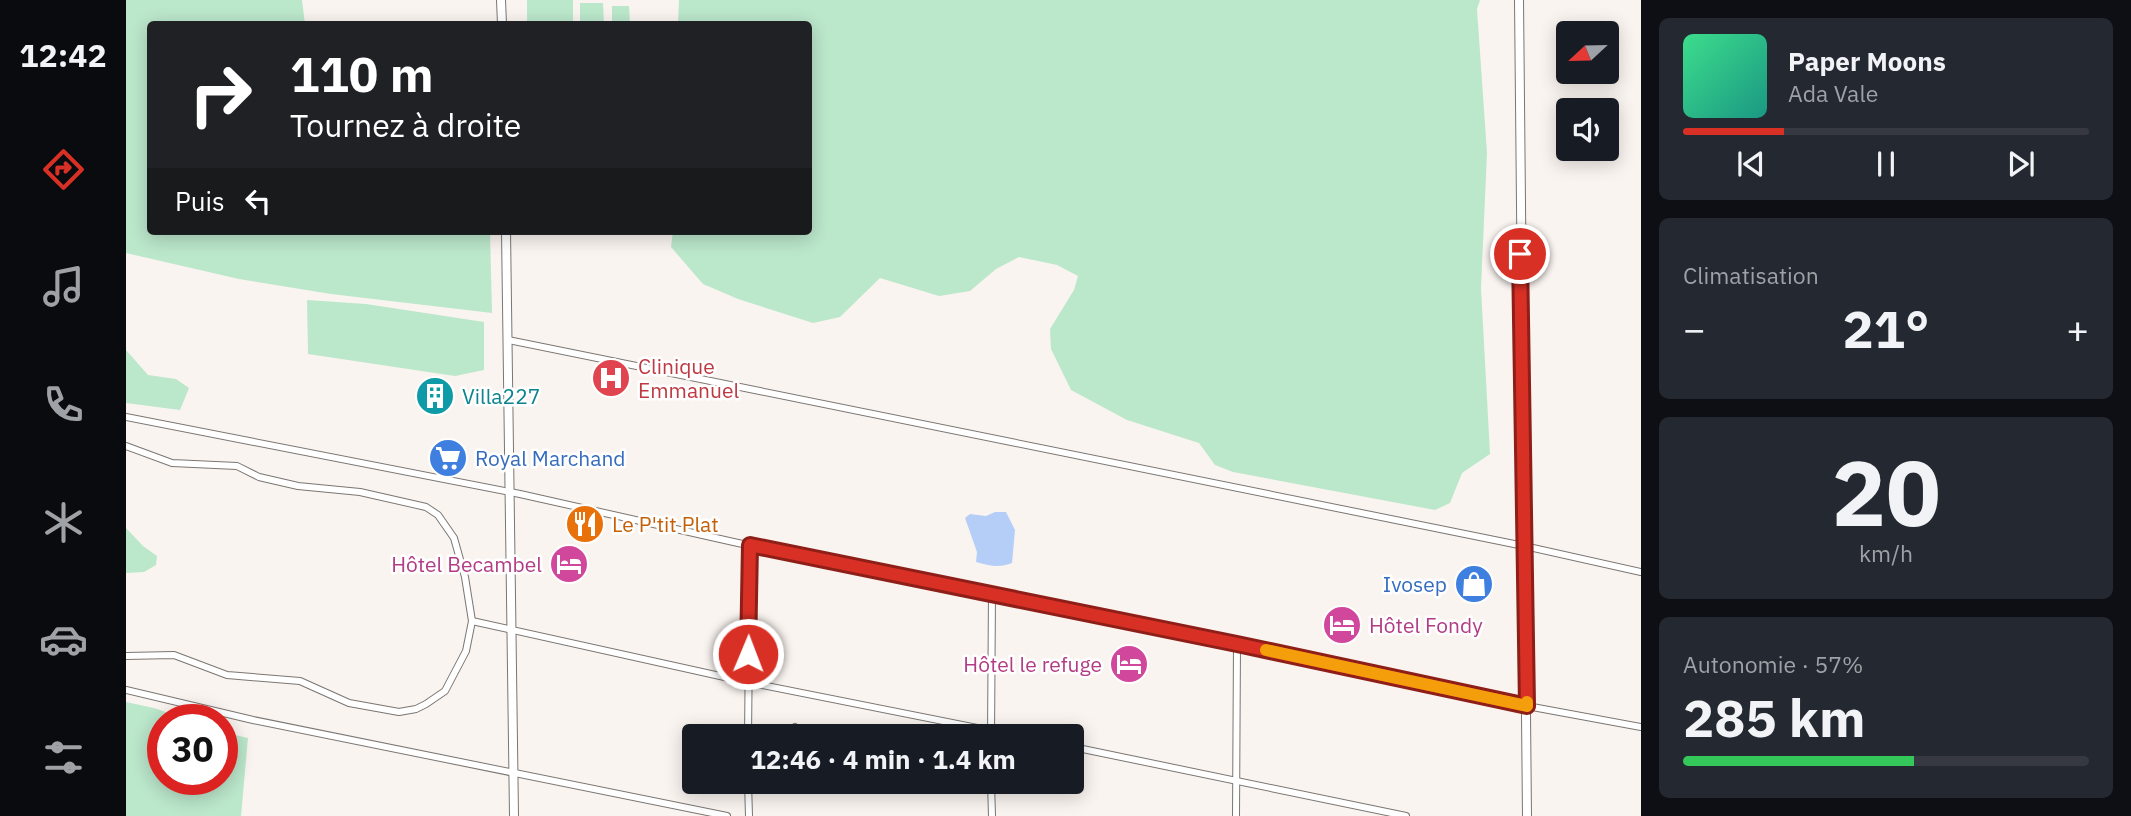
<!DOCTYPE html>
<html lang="fr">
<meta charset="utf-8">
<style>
body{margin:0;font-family:"IBM Plex Sans",sans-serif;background:#242831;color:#f1f3f6;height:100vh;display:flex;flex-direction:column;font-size:26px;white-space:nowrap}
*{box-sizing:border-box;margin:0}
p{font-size:23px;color:#9ea1a6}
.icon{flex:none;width:38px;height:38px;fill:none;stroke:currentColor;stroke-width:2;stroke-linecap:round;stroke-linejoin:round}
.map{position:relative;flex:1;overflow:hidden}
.sheet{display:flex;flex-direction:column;gap:18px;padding:18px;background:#0d0f14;width:490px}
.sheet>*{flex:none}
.banner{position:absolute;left:21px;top:21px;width:665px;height:214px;border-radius:7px;box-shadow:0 4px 18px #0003;background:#202124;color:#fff;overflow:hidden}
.needle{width:46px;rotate:248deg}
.fabs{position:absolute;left:1430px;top:21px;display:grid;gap:14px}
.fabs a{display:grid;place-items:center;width:63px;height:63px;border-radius:7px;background:#171b24;box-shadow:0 4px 18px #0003;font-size:35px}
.speed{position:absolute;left:21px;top:704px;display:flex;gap:14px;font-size:35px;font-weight:700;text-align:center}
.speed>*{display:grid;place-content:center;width:91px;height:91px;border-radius:50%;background:#171b24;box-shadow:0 4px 18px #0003;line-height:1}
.speed .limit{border:10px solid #d22;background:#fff;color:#111}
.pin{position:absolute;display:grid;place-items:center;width:60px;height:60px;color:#fff;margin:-30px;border:4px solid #fff;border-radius:50%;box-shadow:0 2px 7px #0007}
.me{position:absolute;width:77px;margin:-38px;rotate:1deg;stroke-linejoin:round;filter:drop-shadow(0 0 5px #0008)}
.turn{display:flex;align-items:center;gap:24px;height:147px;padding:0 28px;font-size:32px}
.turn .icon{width:91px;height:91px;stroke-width:2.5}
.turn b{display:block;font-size:49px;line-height:60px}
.then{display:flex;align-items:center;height:66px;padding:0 28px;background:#0003;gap:14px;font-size:26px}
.big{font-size:52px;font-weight:700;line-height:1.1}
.sheet .tile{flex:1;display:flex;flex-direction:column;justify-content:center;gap:10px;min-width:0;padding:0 24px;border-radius:10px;background:#242831}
.sheet .dial{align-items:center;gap:0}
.dial b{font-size:91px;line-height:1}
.song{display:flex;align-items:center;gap:21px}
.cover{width:84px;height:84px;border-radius:10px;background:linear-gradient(135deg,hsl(150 70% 55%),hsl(170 70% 35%))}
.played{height:7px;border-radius:4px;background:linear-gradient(90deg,#d93025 25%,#363941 25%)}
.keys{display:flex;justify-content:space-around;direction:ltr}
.heat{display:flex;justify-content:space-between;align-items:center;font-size:38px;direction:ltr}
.charge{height:10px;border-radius:5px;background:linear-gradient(90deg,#34c759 57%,#363941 0)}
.trip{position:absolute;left:556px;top:724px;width:402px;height:70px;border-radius:7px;background:#171b24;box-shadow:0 4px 18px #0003;font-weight:700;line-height:70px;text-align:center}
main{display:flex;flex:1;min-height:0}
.tabs{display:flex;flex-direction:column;width:126px;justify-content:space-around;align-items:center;background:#090b0e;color:#9ea1a6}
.tabs .icon{width:49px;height:49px}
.tabs .current{color:#d93025}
.tabs b{font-size:32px;color:#f1f3f6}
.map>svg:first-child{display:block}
.green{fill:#bbe7cb}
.water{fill:#b5cef7}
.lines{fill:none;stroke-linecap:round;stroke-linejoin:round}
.street-casing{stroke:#7b7672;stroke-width:8}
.secondary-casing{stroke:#7b7672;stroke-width:10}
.street{stroke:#fff;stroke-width:6}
.secondary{stroke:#fff;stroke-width:8}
.route-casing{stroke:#8d1f18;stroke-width:18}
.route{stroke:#d93025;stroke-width:12}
.slow{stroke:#f59e0b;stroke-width:12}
.labels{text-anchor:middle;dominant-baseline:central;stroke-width:5;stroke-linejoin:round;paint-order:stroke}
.health-label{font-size:21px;fill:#be3a42;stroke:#fff;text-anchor:start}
.culture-label{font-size:21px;fill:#0d838f;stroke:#fff;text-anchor:start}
.shop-label{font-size:21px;fill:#366cbe;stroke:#fff;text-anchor:start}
.food-label{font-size:21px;fill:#c56008;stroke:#fff;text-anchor:start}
.hotel-label{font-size:21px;fill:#b23c85;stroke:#fff;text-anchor:end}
</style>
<main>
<nav class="tabs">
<b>12:42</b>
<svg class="icon current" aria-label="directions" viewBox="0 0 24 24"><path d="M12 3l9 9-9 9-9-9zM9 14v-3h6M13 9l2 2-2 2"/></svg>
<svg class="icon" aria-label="music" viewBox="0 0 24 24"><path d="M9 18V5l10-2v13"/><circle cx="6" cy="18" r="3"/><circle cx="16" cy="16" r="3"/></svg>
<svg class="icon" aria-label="phone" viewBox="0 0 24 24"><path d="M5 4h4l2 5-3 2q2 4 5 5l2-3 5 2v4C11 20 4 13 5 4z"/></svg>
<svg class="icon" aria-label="climate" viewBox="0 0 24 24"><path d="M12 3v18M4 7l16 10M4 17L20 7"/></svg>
<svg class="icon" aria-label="car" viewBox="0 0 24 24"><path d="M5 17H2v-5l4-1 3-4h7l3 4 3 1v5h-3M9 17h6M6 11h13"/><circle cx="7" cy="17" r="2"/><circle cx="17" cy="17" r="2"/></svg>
<svg class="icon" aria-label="filters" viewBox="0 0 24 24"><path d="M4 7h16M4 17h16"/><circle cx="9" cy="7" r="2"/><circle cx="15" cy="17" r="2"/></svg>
</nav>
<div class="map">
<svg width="1515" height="816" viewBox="0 0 1515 816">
<rect width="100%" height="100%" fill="#faf4f0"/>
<!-- green -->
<g class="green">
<path d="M 0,0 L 176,0 L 179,24 L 24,24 L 24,231 L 364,231 L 366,313 L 205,294 L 113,279 L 0,253 Z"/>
<rect x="401" y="0" width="46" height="24"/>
<path d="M 553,0 L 1354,0 L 1351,9 L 1361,153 L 1355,288 L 1364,454 L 1336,473 L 1324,503 L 1309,510 L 1107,472 L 1089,465 L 1073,443 L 1001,420 L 945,390 L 925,349 L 924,329 L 948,290 L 952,276 L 931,265 L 893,257 L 870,269 L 844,291 L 813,296 L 754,278 L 714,317 L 687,323 L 612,299 L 577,284 L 545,247 L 547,231 L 682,231 L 682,24 L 552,24 Z"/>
<path d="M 454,3 L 477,3 L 478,24 L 454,24 Z"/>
<path d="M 486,6 L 503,6 L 504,24 L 486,24 Z"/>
<path d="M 181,300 L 240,304 L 358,322 L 358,370 L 329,376 L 182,354 Z"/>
<path d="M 0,350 L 22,375 L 50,379 L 63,388 L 54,410 L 0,403 Z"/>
<path d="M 0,528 L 17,546 L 31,556 L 30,565 L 18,572 L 0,573 Z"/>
<path d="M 0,702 L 28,708 L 60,719 L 37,719 L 37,779 L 96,779 L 96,732 L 122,738 L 115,816 L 0,816 Z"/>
</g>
<!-- water -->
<path class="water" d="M 869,512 L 880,512 L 889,530 L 886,563 C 874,568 863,566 850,562 L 851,552 L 839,518 L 844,514 L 860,516 Z"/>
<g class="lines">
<defs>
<g id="street">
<path d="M 382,340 L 1398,546 L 1515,572"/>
<path d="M 0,417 L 394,494 L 612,543 L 1111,644 L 1401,706 L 1515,727"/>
<path d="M 0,446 L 46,463 L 111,466 L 133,477 L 172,486 L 234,492 L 300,507 L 312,515 L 328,538 L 339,577 L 346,621 L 340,651 L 319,691 L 300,704 L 290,709 L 273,712 L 223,703 L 174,681 L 101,675 L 48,655 L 0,656"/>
<path d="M 346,621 L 621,682 L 897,737"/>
<path d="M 0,690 L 127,720 L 601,816"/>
<path d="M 622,737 L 624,545"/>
<path d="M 662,737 L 669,727"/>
<path d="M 865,737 L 866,593"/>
<path d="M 947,747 L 1280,816"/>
<path d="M 622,782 L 623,816"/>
<path d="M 865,782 L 866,816"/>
<path d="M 1110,816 L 1111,644"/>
</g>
<g id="secondary">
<path d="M 375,0 L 376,24"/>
<path d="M 1393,0 L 1401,816"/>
<path d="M 380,231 L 388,816"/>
</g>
</defs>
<!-- street casing -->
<use href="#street" class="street-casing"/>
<!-- secondary casing -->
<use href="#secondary" class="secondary-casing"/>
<!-- street -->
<use href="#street" class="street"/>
<!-- secondary -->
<use href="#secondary" class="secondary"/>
</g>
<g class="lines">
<defs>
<path id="route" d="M 622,654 L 624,545 L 1111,644 L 1401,706 L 1394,254"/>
</defs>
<!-- route casing -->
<use href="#route" class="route-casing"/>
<!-- route -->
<use href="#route" class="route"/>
<!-- slow -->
<path class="slow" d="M 1140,650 L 1401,706 L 1401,702"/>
</g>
<!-- icons -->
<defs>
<symbol id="hospital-disc" viewBox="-11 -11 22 22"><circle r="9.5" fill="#e0444e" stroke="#fff"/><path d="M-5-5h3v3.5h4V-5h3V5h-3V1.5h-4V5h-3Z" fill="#fff"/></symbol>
<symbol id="building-disc" viewBox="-11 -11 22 22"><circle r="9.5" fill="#0f9aa8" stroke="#fff"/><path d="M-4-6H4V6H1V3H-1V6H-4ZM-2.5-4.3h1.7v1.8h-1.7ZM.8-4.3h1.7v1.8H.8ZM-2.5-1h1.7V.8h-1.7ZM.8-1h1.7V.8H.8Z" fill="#fff"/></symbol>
<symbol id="supermarket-disc" viewBox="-11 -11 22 22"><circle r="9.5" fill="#3f7fe0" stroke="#fff"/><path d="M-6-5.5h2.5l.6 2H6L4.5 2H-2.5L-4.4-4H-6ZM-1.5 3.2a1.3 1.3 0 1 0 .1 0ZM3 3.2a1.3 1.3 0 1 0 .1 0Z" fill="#fff"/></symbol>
<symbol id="restaurant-disc" viewBox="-11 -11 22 22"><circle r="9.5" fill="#e8710a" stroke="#fff"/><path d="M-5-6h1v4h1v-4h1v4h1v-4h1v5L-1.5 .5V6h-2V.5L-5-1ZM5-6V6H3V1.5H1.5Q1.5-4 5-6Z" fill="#fff"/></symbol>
<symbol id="hotel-disc" viewBox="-11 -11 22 22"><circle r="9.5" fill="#d1479c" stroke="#fff"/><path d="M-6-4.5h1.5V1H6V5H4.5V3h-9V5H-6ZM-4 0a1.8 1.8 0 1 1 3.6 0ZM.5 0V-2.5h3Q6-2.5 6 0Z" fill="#fff"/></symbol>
<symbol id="shop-disc" viewBox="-11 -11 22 22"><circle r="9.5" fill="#3f7fe0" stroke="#fff"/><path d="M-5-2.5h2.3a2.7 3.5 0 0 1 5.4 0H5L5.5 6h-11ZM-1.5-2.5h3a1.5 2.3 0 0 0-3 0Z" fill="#fff"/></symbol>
</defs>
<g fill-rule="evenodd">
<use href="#hospital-disc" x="463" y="356" width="44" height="44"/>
<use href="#building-disc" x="287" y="374" width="44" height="44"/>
<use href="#supermarket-disc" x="300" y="436" width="44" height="44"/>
<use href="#restaurant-disc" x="437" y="502" width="44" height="44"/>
<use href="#hotel-disc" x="421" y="542" width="44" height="44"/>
<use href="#shop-disc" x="1326" y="562" width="44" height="44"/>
<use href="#hotel-disc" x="1194" y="603" width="44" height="44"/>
<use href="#hotel-disc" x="981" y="642" width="44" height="44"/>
</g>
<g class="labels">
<!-- health labels -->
<g class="health-label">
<text x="512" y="366">Clinique<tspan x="512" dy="24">Emmanuel</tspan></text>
</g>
<!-- culture labels -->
<g class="culture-label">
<text x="336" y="396">Villa227</text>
</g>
<!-- shop labels -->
<g class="shop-label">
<text x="349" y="458">Royal Marchand</text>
<text x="1321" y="584" text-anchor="end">Ivosep</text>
</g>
<!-- food labels -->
<g class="food-label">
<text x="486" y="524">Le P'tit Plat</text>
</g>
<!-- hotel labels -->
<g class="hotel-label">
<text x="416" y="564">Hôtel Becambel</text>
<text x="1243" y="625" text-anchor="start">Hôtel Fondy</text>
<text x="976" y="664">Hôtel le refuge</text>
</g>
</g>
</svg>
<div class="fabs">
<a><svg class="needle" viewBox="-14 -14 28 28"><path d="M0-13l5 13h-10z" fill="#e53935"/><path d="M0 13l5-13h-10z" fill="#9ea1a6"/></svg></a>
<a><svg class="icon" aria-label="sound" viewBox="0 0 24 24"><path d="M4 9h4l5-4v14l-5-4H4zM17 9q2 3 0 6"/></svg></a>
</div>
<div class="speed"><div class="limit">30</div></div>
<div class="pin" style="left:1394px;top:254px;background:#d93025"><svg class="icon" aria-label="arrive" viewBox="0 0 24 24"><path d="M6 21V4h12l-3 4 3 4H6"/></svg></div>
<svg class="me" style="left:622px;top:654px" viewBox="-20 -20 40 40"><circle r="17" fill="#d93025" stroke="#fff" stroke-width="3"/><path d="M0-11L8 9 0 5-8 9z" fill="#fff"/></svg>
<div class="trip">12:46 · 4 min · 1.4 km</div>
<div class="banner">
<div class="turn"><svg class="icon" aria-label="right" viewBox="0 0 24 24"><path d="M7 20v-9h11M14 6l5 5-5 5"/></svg><div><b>110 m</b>Tournez à droite</div></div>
<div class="then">Puis<svg class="icon" aria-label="left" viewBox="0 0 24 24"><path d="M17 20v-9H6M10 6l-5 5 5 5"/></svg></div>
</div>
</div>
<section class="sheet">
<div class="tile">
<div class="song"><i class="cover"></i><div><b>Paper Moons</b><p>Ada Vale</p></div></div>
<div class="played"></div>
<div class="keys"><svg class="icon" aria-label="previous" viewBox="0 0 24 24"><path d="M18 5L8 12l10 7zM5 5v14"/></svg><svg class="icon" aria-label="pause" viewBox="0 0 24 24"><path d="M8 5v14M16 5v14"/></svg><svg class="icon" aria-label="next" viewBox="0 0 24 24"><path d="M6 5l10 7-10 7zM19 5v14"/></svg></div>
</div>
<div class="tile"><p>Climatisation</p>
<div class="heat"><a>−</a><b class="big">21°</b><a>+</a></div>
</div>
<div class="tile dial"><b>20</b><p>km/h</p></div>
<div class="tile"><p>Autonomie · 57%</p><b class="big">285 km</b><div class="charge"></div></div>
</section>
</main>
